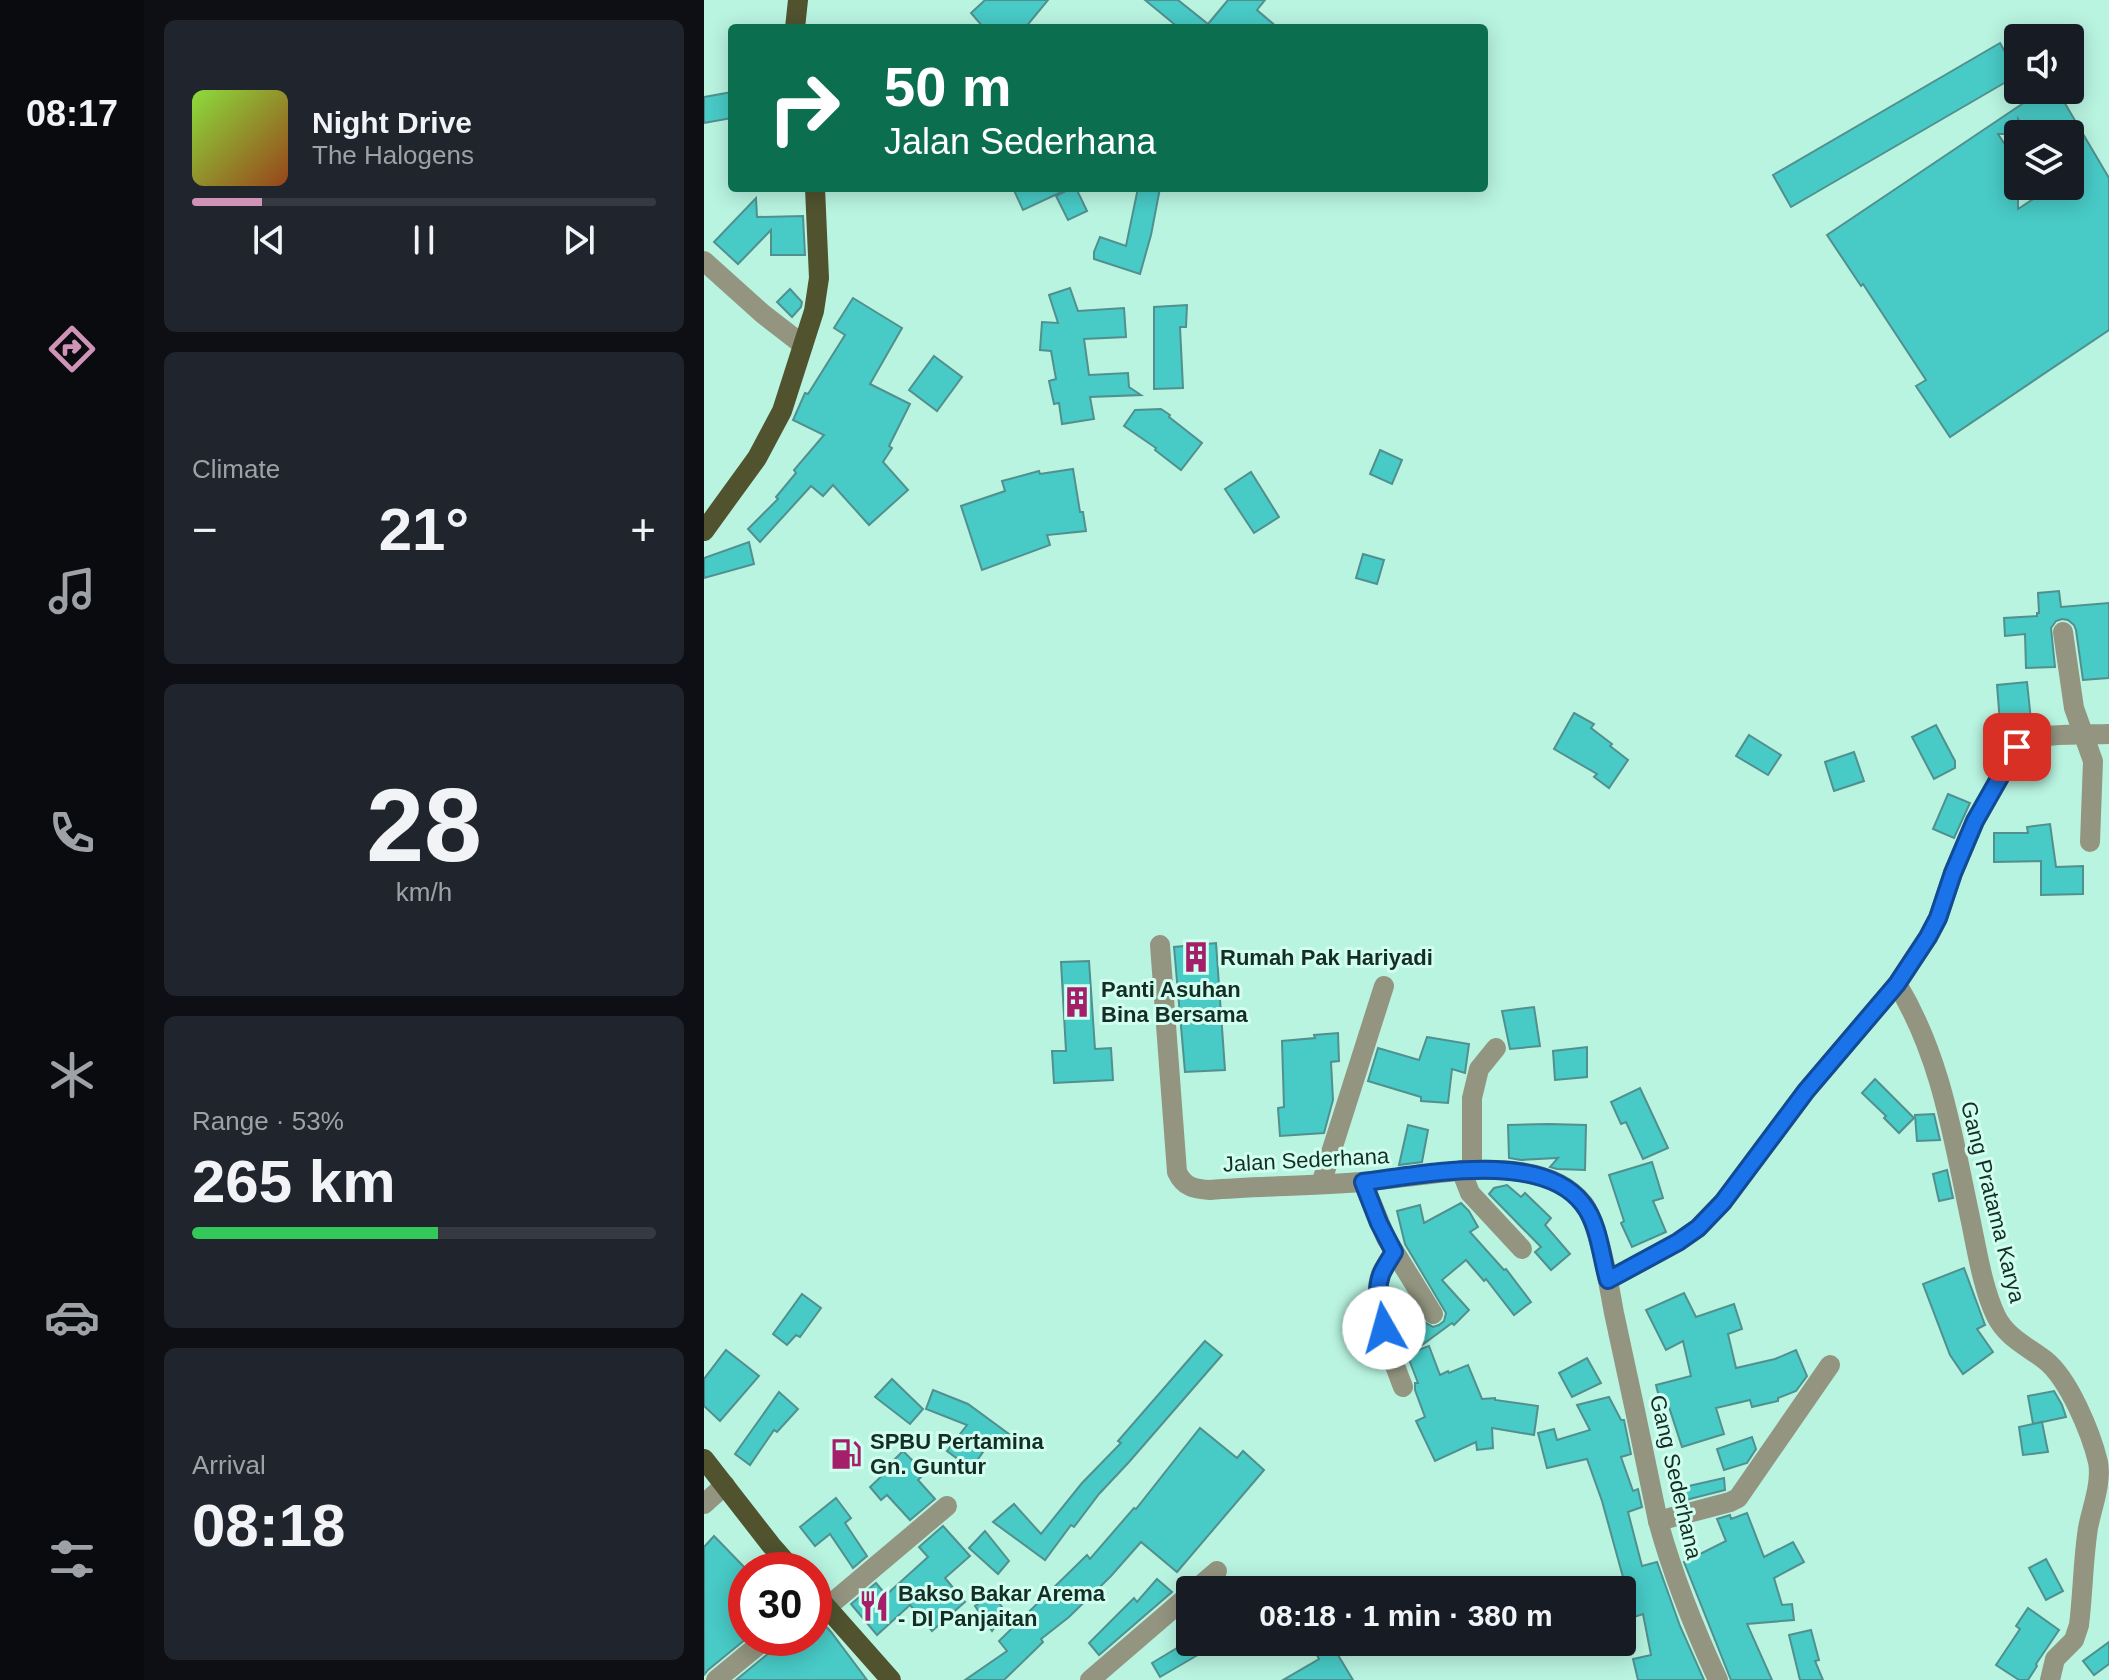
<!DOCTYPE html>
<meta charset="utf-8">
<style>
body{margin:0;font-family:Arial,sans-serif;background:#20242c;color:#f1f3f6;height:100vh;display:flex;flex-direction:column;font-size:30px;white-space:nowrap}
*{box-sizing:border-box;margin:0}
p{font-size:26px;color:#9ea1a6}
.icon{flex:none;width:44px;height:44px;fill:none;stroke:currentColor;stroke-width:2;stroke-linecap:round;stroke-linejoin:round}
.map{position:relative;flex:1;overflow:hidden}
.details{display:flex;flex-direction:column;gap:20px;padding:20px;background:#0d0f14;width:560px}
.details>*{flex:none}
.banner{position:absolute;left:24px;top:24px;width:760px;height:168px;border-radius:8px;box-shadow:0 4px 20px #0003;background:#0b6e4f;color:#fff;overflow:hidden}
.tools{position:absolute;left:1300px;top:24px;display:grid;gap:16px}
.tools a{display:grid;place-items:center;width:80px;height:80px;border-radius:8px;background:#171b24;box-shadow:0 4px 20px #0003;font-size:40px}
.speed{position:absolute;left:24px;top:1552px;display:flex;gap:16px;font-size:40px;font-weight:700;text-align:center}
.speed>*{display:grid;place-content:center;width:104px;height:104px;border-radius:50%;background:#171b24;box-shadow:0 4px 20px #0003;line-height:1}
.speed .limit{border:12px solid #d22;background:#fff;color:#111}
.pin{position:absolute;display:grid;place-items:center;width:68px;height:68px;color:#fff;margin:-34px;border-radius:16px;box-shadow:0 4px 12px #0006}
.me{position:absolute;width:88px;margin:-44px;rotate:353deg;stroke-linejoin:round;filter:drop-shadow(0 0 6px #0008)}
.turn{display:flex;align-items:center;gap:28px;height:168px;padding:0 24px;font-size:36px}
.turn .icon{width:104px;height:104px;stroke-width:2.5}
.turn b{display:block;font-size:56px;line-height:68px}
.big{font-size:60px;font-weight:700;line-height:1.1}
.details .tile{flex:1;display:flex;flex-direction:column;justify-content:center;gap:12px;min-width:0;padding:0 28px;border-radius:12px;background:#20242c}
.details .dial{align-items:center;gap:0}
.dial b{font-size:104px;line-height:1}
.song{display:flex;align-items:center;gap:24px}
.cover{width:96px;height:96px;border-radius:12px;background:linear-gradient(135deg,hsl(90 70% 55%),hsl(20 70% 35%))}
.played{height:8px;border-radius:4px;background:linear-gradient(90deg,#ce93b7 15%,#363941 15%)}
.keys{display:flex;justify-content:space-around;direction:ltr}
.heat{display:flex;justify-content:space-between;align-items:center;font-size:44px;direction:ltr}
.charge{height:12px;border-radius:6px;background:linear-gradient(90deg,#34c759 53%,#363941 0)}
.trip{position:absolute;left:472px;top:1576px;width:460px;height:80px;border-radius:8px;background:#171b24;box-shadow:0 4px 20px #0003;font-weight:700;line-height:80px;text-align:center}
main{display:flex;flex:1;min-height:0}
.dock{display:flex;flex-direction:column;width:144px;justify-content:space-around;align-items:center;background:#090b0e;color:#9ea1a6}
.dock .icon{width:56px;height:56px}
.dock .selected{color:#ce93b7}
.dock b{font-size:36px;color:#f1f3f6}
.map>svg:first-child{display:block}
.building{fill:#48cac6;stroke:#51908e;stroke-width:2;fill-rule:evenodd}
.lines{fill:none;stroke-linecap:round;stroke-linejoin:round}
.minor{stroke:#939580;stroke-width:20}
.major{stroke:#50532e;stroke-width:20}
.route-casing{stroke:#114b97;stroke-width:20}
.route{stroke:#1a73e8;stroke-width:14}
.labels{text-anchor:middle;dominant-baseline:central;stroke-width:6;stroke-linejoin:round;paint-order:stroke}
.poi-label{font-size:22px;font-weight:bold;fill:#152d26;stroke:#d0ffef;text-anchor:start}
.street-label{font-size:22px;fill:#152d26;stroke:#d0ffef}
</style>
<main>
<nav class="dock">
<b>08:17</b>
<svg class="icon selected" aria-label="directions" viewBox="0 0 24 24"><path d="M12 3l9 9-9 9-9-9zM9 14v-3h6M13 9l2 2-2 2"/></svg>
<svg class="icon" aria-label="music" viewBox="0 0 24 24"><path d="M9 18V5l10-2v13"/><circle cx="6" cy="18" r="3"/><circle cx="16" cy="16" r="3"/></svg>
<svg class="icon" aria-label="phone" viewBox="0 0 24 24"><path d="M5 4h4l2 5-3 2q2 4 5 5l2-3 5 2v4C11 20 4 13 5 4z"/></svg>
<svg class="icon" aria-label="climate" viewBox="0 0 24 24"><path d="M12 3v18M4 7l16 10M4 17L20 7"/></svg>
<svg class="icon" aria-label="car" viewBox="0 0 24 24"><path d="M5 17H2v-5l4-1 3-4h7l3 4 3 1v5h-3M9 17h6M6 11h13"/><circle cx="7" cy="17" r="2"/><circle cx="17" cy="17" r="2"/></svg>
<svg class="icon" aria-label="filters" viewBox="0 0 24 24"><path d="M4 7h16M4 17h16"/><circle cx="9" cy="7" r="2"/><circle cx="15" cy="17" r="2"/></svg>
</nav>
<section class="details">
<div class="tile">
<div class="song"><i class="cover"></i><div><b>Night Drive</b><p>The Halogens</p></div></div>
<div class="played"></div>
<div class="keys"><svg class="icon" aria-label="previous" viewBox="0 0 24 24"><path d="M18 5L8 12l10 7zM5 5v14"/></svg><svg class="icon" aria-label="pause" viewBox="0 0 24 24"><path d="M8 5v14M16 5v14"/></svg><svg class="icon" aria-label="next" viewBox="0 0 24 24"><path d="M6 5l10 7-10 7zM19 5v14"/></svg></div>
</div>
<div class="tile"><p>Climate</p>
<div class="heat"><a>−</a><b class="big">21°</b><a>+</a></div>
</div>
<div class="tile dial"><b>28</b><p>km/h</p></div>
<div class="tile"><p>Range · 53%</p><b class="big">265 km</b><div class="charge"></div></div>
<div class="tile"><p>Arrival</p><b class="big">08:18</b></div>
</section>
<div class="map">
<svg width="1405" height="1680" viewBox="0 0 1405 1680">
<rect width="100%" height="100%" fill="#b9f4e1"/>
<!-- building -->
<g class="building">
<path d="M 281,0 L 344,0 L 321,28 L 280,28 L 267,13 Z"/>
<path d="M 441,0 L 474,0 L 504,24 L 524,0 L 561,0 L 553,10 L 574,28 L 475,28 Z"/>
<path d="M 1296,43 L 1314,75 L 1087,207 L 1069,175 Z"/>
<path d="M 1343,90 L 1353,90 L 1405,178 L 1405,330 L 1246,437 L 1212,386 L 1222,380 L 1159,284 L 1157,286 L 1123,235 L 1327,98 L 1328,99 ZM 1314,119 L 1323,134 L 1366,134 L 1366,186 L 1349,186 L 1314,209 L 1314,164 L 1294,134 L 1314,134 Z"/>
<path d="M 28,92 L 28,118 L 0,123 L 0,97 Z"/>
<path d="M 309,188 L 366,188 L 319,210 Z"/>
<path d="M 368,188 L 372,188 L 383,211 L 364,220 L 352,196 Z"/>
<path d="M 434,188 L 456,188 L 447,235 L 436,274 L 390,259 L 390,252 L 396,237 L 422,246 Z"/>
<path d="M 52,198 L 53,217 L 99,216 L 101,255 L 67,255 L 67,230 L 34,264 L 10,242 Z"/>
<path d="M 366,288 L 374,311 L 420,308 L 422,337 L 380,339 L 385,375 L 424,373 L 425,387 L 437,395 L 386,397 L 390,419 L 358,424 L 355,403 L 350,404 L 345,381 L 352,379 L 347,351 L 336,350 L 338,322 L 354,323 L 345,295 Z"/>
<path d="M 86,289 L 98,302 L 97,307 L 88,317 L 73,302 Z"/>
<path d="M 149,298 L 198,328 L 166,384 L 206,404 L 185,446 L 188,448 L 179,462 L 204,490 L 165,525 L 129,485 L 119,496 L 107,486 L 56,542 L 44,529 L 74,499 L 72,497 L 92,473 L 90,470 L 120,435 L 89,420 L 101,393 L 104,394 L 141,335 L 130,328 Z"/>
<path d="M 483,305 L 482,327 L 476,327 L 479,388 L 450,389 L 450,307 Z"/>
<path d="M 230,356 L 258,377 L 233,411 L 205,390 Z"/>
<path d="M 457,409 L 466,415 L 465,417 L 498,443 L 477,470 L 451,450 L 452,448 L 420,426 L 431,410 Z"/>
<path d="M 676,450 L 698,460 L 688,484 L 666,474 Z"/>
<path d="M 369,469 L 376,512 L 379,512 L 382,531 L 343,535 L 346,545 L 278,570 L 257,506 L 301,491 L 298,481 L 335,471 L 336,474 Z"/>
<path d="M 547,472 L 575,517 L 550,533 L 521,489 Z"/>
<path d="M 45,542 L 50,564 L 0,578 L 0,558 Z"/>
<path d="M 659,554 L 680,560 L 673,584 L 652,578 Z"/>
<path d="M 1355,591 L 1357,607 L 1405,603 L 1405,678 L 1379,680 L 1372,630 L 1370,625 L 1364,620 L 1358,619 L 1352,621 L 1347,628 L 1351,667 L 1322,668 L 1321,634 L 1301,636 L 1300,618 L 1333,616 L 1333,613 L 1335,613 L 1334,593 Z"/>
<path d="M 1323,682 L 1327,720 L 1296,723 L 1293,685 Z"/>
<path d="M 870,713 L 890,724 L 887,728 L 908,744 L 906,746 L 924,760 L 905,788 L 890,777 L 893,774 L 850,749 Z"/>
<path d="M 1232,725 L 1251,761 L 1251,768 L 1230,779 L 1208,737 Z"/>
<path d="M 1045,735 L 1077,755 L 1064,775 L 1032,756 Z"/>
<path d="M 1150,752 L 1160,781 L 1130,791 L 1121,762 Z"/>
<path d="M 1244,794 L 1266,803 L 1250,838 L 1229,829 Z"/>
<path d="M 1346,824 L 1352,867 L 1379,866 L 1379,894 L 1337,895 L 1337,861 L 1290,862 L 1290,833 L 1324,833 L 1323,827 Z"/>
<path d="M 512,943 L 521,1070 L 481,1072 L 470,947 Z"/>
<path d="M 385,961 L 391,1049 L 407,1048 L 409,1080 L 350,1083 L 348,1051 L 362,1051 L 357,962 Z"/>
<path d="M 830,1007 L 836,1046 L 806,1049 L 798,1011 Z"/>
<path d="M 634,1033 L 635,1061 L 627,1062 L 629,1100 L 620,1133 L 576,1136 L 574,1108 L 580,1107 L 578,1041 L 611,1038 L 610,1035 Z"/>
<path d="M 723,1037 L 765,1044 L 761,1073 L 748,1069 L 744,1103 L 717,1101 L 717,1097 L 664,1081 L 674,1048 L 715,1060 Z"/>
<path d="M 883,1047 L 883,1077 L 851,1080 L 849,1051 Z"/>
<path d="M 1171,1079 L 1210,1118 L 1195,1133 L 1180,1118 L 1182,1116 L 1158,1093 Z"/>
<path d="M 936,1088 L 964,1148 L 939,1159 L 922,1122 L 917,1124 L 907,1102 Z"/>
<path d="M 1230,1114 L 1236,1140 L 1213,1141 L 1211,1115 Z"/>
<path d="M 845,1124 L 882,1125 L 881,1170 L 853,1169 L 846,1167 L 854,1158 L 817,1160 L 805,1158 L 804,1125 Z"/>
<path d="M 704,1125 L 724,1130 L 718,1162 L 695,1165 Z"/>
<path d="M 948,1162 L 959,1198 L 949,1201 L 962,1232 L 928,1247 L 917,1223 L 920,1221 L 905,1175 Z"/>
<path d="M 1243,1170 L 1249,1198 L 1235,1201 L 1229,1174 Z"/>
<path d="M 803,1185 L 817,1197 L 821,1193 L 847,1218 L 841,1225 L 866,1254 L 847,1270 L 831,1252 L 837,1247 L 785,1194 L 790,1188 Z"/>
<path d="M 757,1203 L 765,1211 L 774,1227 L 766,1232 L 800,1270 L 802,1269 L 827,1302 L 810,1315 L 782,1279 L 780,1281 L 762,1260 L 738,1280 L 765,1310 L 750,1325 L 748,1323 L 718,1345 L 690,1307 L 703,1296 L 718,1321 L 729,1327 L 735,1325 L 740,1321 L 742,1313 L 701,1244 L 693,1211 L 716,1205 L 720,1223 Z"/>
<path d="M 1260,1268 L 1281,1325 L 1273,1329 L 1289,1352 L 1259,1374 L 1246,1355 L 1219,1284 Z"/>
<path d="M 980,1293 L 992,1317 L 1030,1304 L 1038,1329 L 1024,1334 L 1032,1368 L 1071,1359 L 1092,1350 L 1103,1376 L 1092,1391 L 1074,1398 L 1074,1401 L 1048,1407 L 1046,1400 L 1012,1408 L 1020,1434 L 978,1447 L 965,1407 L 958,1409 L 952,1385 L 987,1376 L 979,1341 L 962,1350 L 942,1310 Z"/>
<path d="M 98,1294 L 117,1308 L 96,1337 L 92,1335 L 83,1345 L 69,1334 Z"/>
<path d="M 501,1341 L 518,1355 L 425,1462 L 395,1494 L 370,1527 L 367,1525 L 341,1560 L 289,1522 L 310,1504 L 337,1534 L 378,1483 L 417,1443 L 414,1441 Z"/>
<path d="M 725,1346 L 736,1375 L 744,1371 L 745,1373 L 764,1365 L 778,1399 L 791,1398 L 791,1400 L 834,1406 L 830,1435 L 788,1428 L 789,1448 L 773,1450 L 772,1442 L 731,1461 L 712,1421 L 721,1417 L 711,1390 L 711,1383 L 714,1383 L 703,1354 Z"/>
<path d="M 22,1350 L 55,1376 L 16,1421 L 0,1406 L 0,1379 Z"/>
<path d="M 883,1358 L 897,1383 L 868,1397 L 855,1373 Z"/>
<path d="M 188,1379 L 219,1409 L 206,1424 L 171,1397 Z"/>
<path d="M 229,1390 L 264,1404 L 309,1437 L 306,1441 L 291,1435 L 267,1469 L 243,1451 L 263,1425 L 222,1409 Z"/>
<path d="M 1350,1391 L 1358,1405 L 1362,1417 L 1329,1424 L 1324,1396 Z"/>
<path d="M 75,1392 L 94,1409 L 73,1432 L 70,1430 L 46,1465 L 31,1454 Z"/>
<path d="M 905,1397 L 917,1420 L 920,1420 L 927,1454 L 917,1457 L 929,1491 L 934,1489 L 938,1507 L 924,1512 L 938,1566 L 953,1562 L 976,1626 L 1000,1680 L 934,1680 L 929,1659 L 947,1655 L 939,1614 L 930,1617 L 898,1501 L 883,1459 L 843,1468 L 834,1433 L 850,1429 L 853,1440 L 886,1430 L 873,1405 Z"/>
<path d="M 1338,1422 L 1344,1452 L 1319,1455 L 1315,1427 Z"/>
<path d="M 496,1428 L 533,1458 L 539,1451 L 560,1470 L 473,1572 L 437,1542 L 407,1576 L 365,1617 L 337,1639 L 339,1642 L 300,1680 L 261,1680 L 303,1651 L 295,1641 L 383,1555 L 386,1559 L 430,1508 L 432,1509 Z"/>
<path d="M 1048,1437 L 1052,1449 L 1043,1463 L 1020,1470 L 1013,1449 Z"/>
<path d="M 199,1451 L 221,1473 L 214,1480 L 231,1499 L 206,1520 L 183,1495 L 177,1500 L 166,1487 L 182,1472 L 180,1470 Z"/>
<path d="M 1020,1478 L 1021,1490 L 970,1503 L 967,1490 Z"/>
<path d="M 132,1498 L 147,1518 L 141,1523 L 163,1556 L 149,1568 L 126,1534 L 111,1546 L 96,1527 Z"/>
<path d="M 1043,1513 L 1060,1557 L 1089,1542 L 1100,1562 L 1070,1578 L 1078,1605 L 1088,1604 L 1090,1620 L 1043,1624 L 1068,1680 L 1027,1680 L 980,1562 L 1022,1541 L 1013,1519 L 1026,1515 L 1027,1519 Z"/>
<path d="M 239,1526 L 266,1556 L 241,1578 L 261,1602 L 228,1631 L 206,1605 L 173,1635 L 147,1604 L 172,1583 L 182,1595 L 224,1557 L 215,1547 Z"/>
<path d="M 281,1531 L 305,1561 L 294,1574 L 265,1548 Z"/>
<path d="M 10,1536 L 42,1569 L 43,1638 L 4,1670 L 0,1675 L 0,1547 Z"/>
<path d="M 1342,1559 L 1359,1591 L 1342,1600 L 1325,1568 Z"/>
<path d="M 453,1579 L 468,1592 L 395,1655 L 385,1643 L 430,1598 L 433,1602 Z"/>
<path d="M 288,1594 L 302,1612 L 288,1631 L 271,1606 Z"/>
<path d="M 1324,1608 L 1355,1630 L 1332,1664 L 1333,1666 L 1324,1680 L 1315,1680 L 1292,1665 L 1316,1629 L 1312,1626 Z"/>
<path d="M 110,1613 L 127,1632 L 163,1680 L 32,1680 L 71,1648 L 76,1638 L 110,1638 Z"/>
<path d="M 1107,1630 L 1115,1660 L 1111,1661 L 1119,1680 L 1096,1680 L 1085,1635 Z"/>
<path d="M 483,1642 L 516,1642 L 456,1677 L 448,1663 Z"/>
<path d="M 1405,1642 L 1405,1664 L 1390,1675 L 1379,1661 Z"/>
<path d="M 628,1645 L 649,1680 L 579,1680 L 615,1659 L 613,1655 Z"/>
</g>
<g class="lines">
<!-- minor -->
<g class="minor">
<path d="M 0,261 L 59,314 L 99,345"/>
<path d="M 1359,632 L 1370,708 L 1389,761 L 1386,842"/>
<path d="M 456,945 L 473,1172 C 480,1187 490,1189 506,1190 C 556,1186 607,1186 657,1182 C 718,1178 834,1147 879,1203 C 895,1223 905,1286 910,1313 C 925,1382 940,1452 954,1521 C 969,1576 990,1628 1014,1680"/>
<path d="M 1193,984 C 1238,1058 1249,1139 1267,1222 C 1273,1251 1279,1289 1292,1316 C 1302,1337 1324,1347 1341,1360 C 1365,1379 1387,1433 1394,1462 C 1398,1483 1388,1507 1384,1528 C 1379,1560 1379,1593 1375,1625 L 1370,1640 L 1351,1659 L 1346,1680"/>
<path d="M 768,1169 L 768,1098 L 775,1069 L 792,1048"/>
<path d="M 757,1170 L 766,1193 L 818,1249"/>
<path d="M 659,1182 L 682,1238 L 729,1314"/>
<path d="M 617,1184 L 680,986"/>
<path d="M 690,1252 C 686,1259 680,1267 677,1274 C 665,1306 688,1357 699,1387"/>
<path d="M 904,1280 L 974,1242 L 994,1228 L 1019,1202 L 1102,1091 L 1193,984 L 1224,937 L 1234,918 L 1249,873 L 1271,821 L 1313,747 C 1331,731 1381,735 1405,734"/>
<path d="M 0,1504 L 21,1485"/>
<path d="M 954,1521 L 1026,1502 L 1034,1498 L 1126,1365"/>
<path d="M 491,1590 L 513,1571"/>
<path d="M 122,1608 L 243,1506"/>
<path d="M 12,1680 L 63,1638"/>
<path d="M 386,1680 L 486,1594"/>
</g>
<!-- major -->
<g class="major">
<path d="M 91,28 L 94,0"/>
<path d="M 0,531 L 53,458 L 78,411 L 110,311 L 115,278 L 111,188"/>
<path d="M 0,1459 L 67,1545 L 89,1570"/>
<path d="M 110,1593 L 187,1680"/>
</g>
</g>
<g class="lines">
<defs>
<path id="route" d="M 680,1328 C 675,1311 671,1292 677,1275 C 680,1267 686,1259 690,1252 L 675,1223 L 659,1182 C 718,1175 837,1149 879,1204 C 895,1224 897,1256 904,1280 L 974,1242 L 994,1228 L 1019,1202 L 1102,1091 L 1193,984 L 1224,937 L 1234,918 L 1249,873 L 1271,821 L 1313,747"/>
</defs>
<!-- route casing -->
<use href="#route" class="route-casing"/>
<!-- route -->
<use href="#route" class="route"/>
</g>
<!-- icons -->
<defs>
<symbol id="building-bare" viewBox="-9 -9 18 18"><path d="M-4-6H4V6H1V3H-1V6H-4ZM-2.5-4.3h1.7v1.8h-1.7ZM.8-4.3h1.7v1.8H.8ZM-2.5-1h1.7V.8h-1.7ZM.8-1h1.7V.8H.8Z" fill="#a41e69" stroke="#d0ffef" stroke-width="2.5" paint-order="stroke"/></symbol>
<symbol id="fuel-bare" viewBox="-9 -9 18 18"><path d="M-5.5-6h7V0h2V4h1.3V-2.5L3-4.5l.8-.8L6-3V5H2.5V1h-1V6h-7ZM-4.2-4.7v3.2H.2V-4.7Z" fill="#a41e69" stroke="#d0ffef" stroke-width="2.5" paint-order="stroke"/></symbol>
<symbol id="restaurant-bare" viewBox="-9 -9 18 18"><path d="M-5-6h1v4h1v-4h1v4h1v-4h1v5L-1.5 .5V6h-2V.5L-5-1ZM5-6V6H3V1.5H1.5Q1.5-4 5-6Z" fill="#a41e69" stroke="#d0ffef" stroke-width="2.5" paint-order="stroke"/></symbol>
</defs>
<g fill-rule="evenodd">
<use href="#building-bare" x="470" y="935" width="44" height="44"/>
<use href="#building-bare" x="351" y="980" width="44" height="44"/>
<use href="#fuel-bare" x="120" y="1432" width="44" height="44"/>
<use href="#restaurant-bare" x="148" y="1584" width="44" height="44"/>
</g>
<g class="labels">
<!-- poi labels -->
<g class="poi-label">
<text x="516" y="957">Rumah Pak Hariyadi</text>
<text x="397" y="989">Panti Asuhan<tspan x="397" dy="25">Bina Bersama</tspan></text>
<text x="166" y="1441">SPBU Pertamina<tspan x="166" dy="25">Gn. Guntur</tspan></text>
<text x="194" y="1593">Bakso Bakar Arema<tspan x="194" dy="25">- DI Panjaitan</tspan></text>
</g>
<!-- street labels -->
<g class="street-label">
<text transform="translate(602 1160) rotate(-3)">Jalan Sederhana</text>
<text transform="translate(1289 1202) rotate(76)">Gang Pratama Karya</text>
<text transform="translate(972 1477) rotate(77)">Gang Sederhana</text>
</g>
</g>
</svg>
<div class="tools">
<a><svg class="icon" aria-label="sound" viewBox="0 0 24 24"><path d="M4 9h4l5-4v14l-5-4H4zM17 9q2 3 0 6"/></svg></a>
<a><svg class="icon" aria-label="layers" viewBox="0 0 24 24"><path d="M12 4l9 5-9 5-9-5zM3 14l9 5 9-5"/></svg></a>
</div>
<div class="speed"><div class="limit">30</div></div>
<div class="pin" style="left:1313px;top:747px;background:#d93025"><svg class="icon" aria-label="arrive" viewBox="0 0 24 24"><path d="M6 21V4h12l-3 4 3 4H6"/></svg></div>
<svg class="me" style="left:680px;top:1328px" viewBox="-20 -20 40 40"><circle r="19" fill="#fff"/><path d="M0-13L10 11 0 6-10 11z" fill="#1a73e8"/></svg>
<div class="trip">08:18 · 1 min · 380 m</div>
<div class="banner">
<div class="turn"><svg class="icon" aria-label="right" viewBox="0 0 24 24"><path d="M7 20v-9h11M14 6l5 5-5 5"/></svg><div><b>50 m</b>Jalan Sederhana</div></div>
</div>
</div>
</main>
